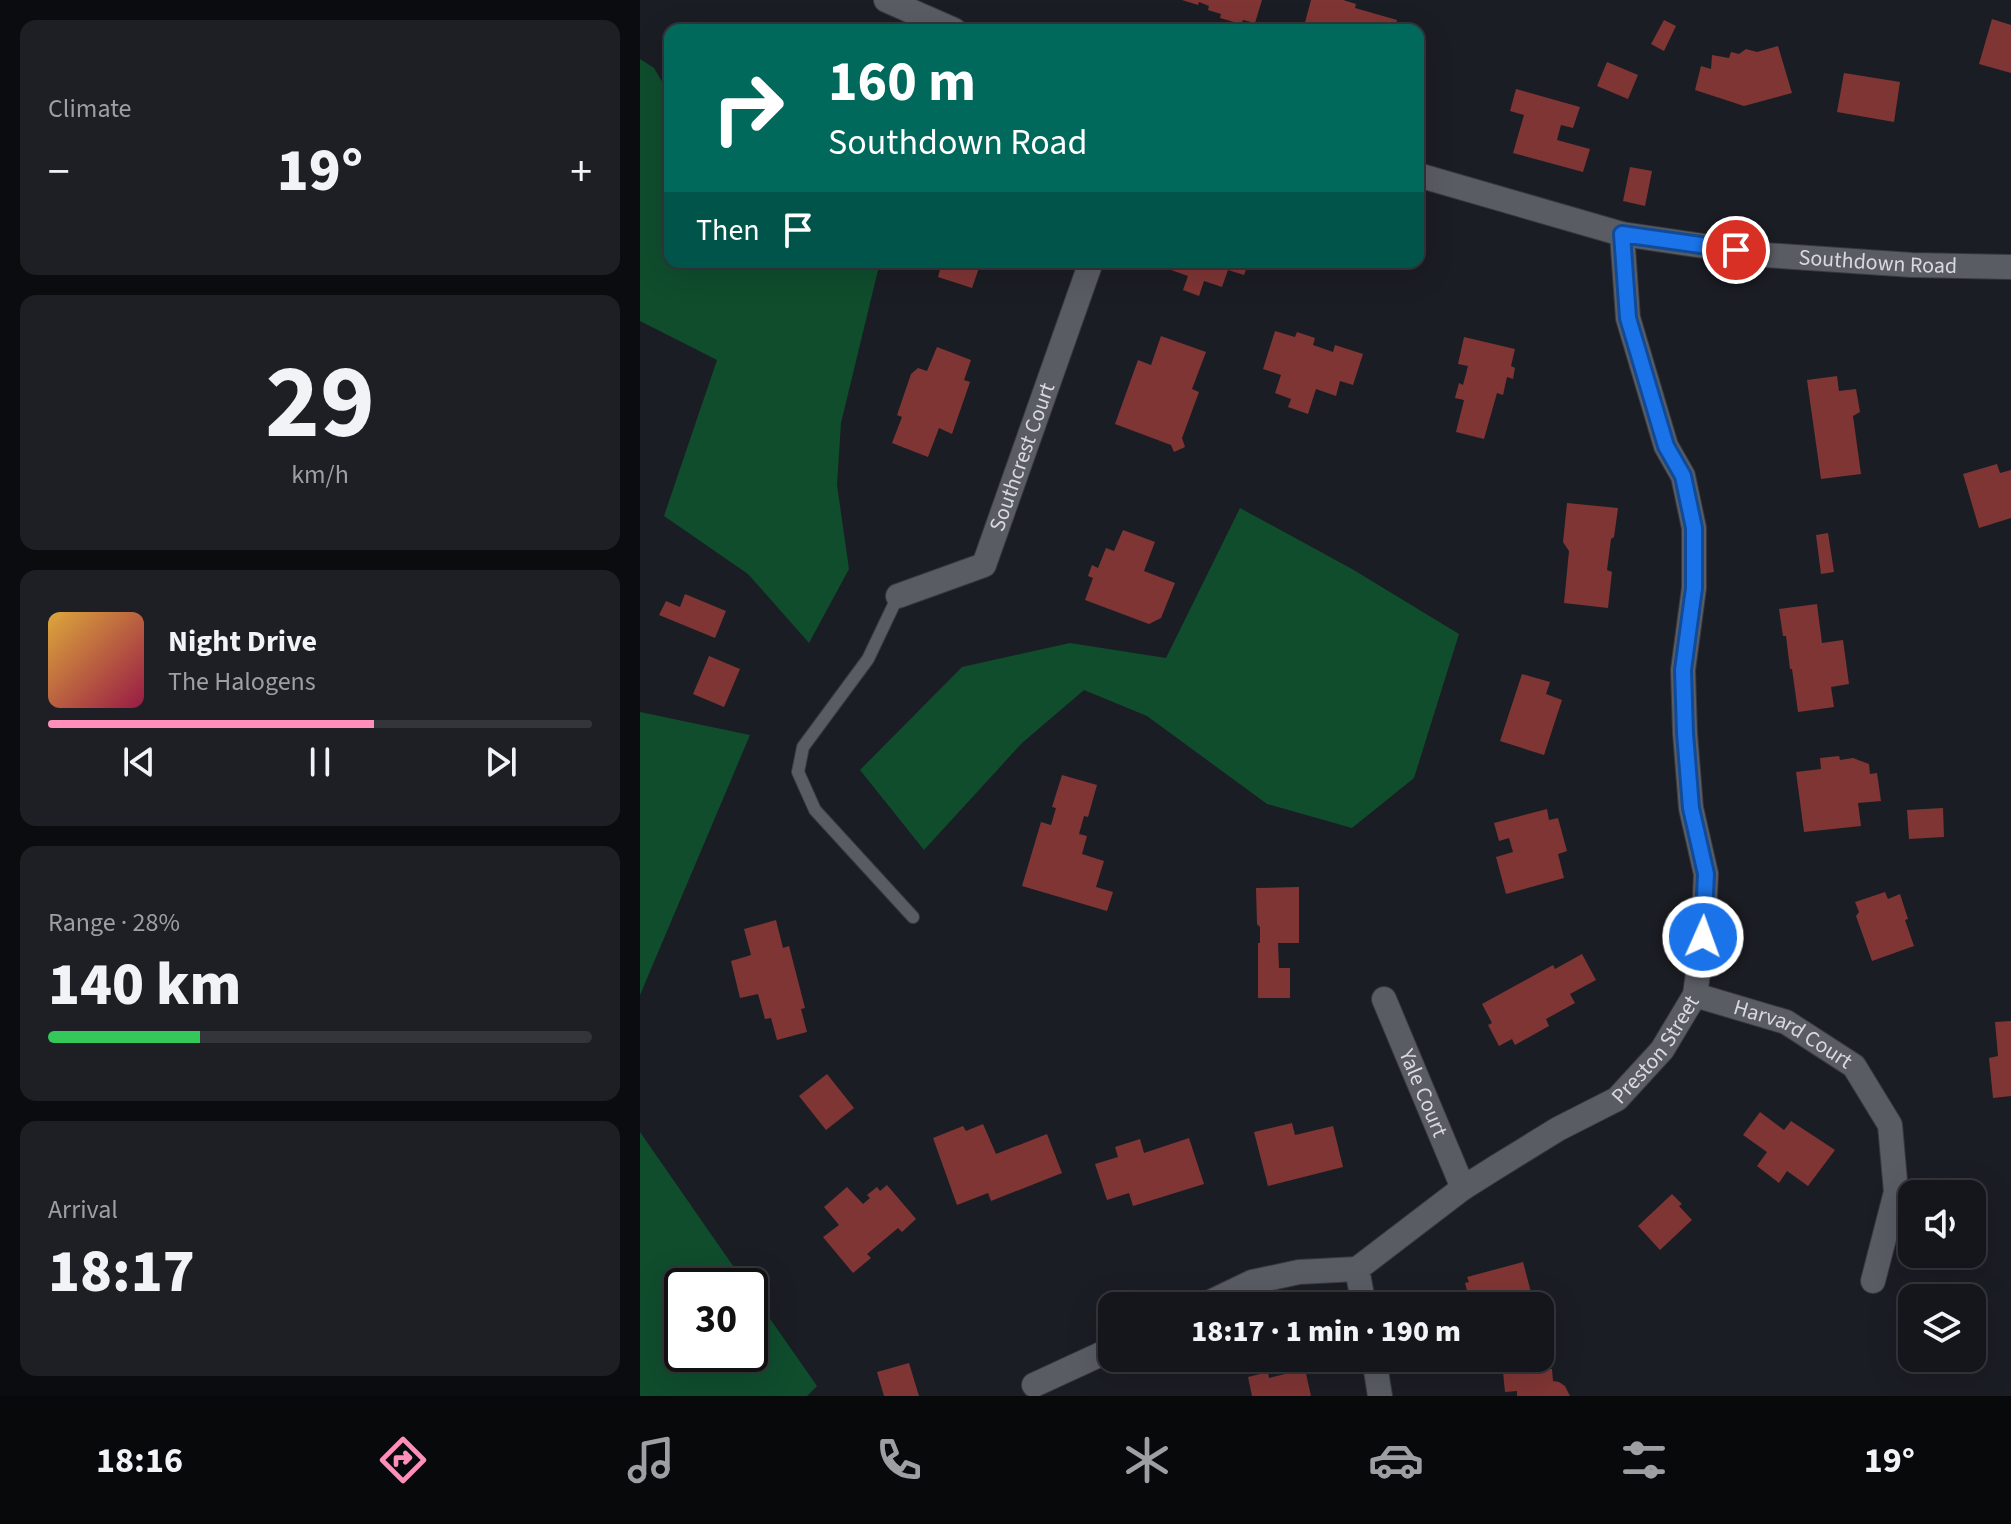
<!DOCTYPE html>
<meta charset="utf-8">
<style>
body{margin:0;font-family:"Source Sans 3",sans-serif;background:#1d1f24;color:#f1f3f6;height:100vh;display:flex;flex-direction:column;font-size:30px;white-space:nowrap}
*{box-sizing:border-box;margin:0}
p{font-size:26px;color:#9d9fa3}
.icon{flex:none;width:44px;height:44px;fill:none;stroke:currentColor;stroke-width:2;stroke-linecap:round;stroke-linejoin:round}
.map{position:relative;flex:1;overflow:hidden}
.side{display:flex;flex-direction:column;gap:20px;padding:20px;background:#0b0c0f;width:640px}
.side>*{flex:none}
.hud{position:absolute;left:24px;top:24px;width:760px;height:244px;border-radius:16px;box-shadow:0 8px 32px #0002,0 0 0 2px #33353a;background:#00695c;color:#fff;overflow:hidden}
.controls{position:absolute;left:1258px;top:1180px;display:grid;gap:16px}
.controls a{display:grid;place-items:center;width:88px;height:88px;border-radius:16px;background:#14161b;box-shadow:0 8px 32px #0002,0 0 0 2px #33353a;font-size:40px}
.speed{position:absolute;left:24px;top:1268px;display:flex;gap:16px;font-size:40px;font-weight:700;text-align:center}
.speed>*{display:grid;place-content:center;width:104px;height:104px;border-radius:50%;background:#14161b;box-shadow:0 8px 32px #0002,0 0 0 2px #33353a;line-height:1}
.speed .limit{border:4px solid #111;border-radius:12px;background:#fff;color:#111}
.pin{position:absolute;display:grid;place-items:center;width:68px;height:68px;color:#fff;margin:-34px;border:4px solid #fff;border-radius:50%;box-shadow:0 2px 8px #0007}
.me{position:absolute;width:88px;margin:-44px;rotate:2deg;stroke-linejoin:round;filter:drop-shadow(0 0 6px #0008)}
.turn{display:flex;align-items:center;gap:28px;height:168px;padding:0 32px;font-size:36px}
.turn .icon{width:104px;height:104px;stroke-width:2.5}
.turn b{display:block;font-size:56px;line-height:68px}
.then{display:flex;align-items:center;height:76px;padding:0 32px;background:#0003;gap:16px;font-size:30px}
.big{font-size:60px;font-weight:800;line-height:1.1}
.side .widget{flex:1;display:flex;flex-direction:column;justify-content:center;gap:12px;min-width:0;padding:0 28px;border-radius:16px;background:#1d1f24}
.side .dial{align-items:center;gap:0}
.dial b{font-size:104px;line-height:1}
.song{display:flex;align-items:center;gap:24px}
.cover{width:96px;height:96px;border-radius:12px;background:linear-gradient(135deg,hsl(40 70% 55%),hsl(340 70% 35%))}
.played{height:8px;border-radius:4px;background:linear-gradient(90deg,#ff8eba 60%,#33353a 60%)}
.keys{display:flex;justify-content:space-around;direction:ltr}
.heat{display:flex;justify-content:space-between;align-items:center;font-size:44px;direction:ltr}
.charge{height:12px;border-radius:6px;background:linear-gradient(90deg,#34c759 28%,#33353a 0)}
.trip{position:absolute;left:458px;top:1292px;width:456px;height:80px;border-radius:16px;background:#14161b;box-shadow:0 8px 32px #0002,0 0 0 2px #33353a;font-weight:800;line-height:80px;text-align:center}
.menu{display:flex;height:128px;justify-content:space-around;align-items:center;background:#08090b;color:#9d9fa3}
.menu .icon{width:56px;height:56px}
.menu .current{color:#ff8eba}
.menu b{font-size:36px;color:#f1f3f6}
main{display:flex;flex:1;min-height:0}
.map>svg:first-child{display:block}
.green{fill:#0f4d2d}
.building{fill:#7f3534}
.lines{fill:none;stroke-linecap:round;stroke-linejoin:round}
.lane-casing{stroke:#383a3f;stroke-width:14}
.street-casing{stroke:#383a3f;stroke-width:26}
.lane{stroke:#5a5c64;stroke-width:12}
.street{stroke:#5a5c64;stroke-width:24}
.route-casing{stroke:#114b97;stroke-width:20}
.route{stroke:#1a73e8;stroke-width:14}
.labels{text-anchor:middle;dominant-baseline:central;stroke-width:8;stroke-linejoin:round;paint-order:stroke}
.street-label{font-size:22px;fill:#d7d9de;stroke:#12141b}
</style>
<main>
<section class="side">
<div class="widget"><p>Climate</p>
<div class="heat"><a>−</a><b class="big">19°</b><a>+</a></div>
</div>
<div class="widget dial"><b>29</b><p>km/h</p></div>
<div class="widget">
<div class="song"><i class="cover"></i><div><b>Night Drive</b><p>The Halogens</p></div></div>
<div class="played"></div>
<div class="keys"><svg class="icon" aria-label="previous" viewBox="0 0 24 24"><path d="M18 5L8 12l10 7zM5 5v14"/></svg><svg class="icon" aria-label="pause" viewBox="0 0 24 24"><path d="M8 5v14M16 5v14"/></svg><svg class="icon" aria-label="next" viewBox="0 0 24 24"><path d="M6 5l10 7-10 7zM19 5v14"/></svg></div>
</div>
<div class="widget"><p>Range · 28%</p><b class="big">140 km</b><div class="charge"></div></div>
<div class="widget"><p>Arrival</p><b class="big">18:17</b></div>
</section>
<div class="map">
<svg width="1371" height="1396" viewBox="0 0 1371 1396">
<rect width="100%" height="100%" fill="#1b1d24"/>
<!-- green -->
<g class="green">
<path d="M 0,59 L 14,68 L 30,95 L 30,262 L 240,262 L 201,423 L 197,485 L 209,569 L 169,643 L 108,574 L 24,516 L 77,360 L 0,321 Z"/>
<path d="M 600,508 L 712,569 L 819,634 L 774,778 L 712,828 L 627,804 L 507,716 L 444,690 L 382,743 L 284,850 L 220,770 L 322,667 L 430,643 L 526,658 Z"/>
<path d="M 0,712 L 110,735 L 0,995 Z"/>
<path d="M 0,1132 L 107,1286 L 42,1286 L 42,1354 L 110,1354 L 110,1290 L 177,1386 L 167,1396 L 0,1396 Z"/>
</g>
<!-- building -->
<g class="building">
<path d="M 542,0 L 622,0 L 615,23 L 603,20 L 601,24 L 580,18 L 581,14 L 568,10 L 569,6 L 559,2 L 558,5 Z"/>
<path d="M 671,0 L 703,0 L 716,4 L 715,8 L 757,20 L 754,30 L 717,30 L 708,27 L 707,30 L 705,30 L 684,24 L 682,30 L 663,30 Z"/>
<path d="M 1352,19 L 1371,25 L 1371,73 L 1339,64 Z"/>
<path d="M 1024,20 L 1036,26 L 1024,51 L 1011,44 Z"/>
<path d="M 1138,46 L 1152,93 L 1104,106 L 1055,90 L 1061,66 L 1071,69 L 1072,55 L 1089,58 L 1091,52 L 1099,54 L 1106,49 L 1117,52 Z"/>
<path d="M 967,62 L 998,75 L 988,99 L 957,86 Z"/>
<path d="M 1204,73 L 1260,82 L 1254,122 L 1197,112 Z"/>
<path d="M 876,89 L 940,107 L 933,128 L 921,125 L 917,140 L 950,149 L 943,172 L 873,153 L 884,115 L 870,111 Z"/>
<path d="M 990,167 L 1012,171 L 1005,206 L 983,201 Z"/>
<path d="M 302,262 L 341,262 L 332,288 L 298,277 Z"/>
<path d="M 534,262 L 609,262 L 604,275 L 588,270 L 582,287 L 564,281 L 559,296 L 543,290 L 548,276 L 531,270 Z"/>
<path d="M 635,331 L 655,337 L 657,332 L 675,338 L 673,345 L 693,352 L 695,345 L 723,354 L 713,385 L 700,381 L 696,396 L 676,389 L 668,414 L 648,407 L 651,399 L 635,393 L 641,375 L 623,369 Z"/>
<path d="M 521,336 L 566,352 L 552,389 L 559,392 L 542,438 L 545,447 L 534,452 L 531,445 L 475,424 L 498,360 L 511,365 Z"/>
<path d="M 824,337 L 875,349 L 871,366 L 875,368 L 873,379 L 867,377 L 863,395 L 857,393 L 844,439 L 816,432 L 824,400 L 815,398 L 819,383 L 823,385 L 828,366 L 818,364 Z"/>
<path d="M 297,347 L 331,360 L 324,380 L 330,382 L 312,434 L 299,428 L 288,457 L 252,443 L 262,417 L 257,415 L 271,374 L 278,368 L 287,371 Z"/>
<path d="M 1197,376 L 1199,391 L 1216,389 L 1220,412 L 1213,416 L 1221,474 L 1181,479 L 1167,380 Z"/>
<path d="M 1357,464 L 1360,473 L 1371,470 L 1371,518 L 1339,528 L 1323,474 Z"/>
<path d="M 927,503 L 978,508 L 974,537 L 971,539 L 967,570 L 972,572 L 968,608 L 924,603 L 929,551 L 923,542 Z"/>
<path d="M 483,530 L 515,542 L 504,571 L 535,583 L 521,618 L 509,624 L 445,600 L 453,578 L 448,576 L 452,565 L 458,568 L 466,548 L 474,551 Z"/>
<path d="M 1188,533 L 1194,572 L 1181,574 L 1176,535 Z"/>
<path d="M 45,594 L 86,611 L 75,638 L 19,615 L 26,601 L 40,607 Z"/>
<path d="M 1177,604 L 1182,643 L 1203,640 L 1209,684 L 1191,687 L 1194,707 L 1158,712 L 1152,669 L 1150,669 L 1146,636 L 1143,636 L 1139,609 Z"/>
<path d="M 69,656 L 100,669 L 84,707 L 53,694 Z"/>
<path d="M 882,674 L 910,682 L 906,694 L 922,700 L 904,755 L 860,741 Z"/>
<path d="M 1199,756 L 1200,760 L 1213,758 L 1229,764 L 1230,774 L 1237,773 L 1241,801 L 1218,803 L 1221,826 L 1164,832 L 1156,772 L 1181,769 L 1180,758 Z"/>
<path d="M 422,775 L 457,785 L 448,817 L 444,816 L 439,834 L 447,836 L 442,854 L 464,861 L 456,887 L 473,892 L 467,911 L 382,886 L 401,822 L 411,825 L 416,808 L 412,807 Z"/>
<path d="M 1303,808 L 1304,837 L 1269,839 L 1267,810 Z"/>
<path d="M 907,809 L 909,820 L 918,818 L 927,851 L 918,854 L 924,878 L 866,894 L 856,857 L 873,852 L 869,838 L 859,841 L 854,823 Z"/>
<path d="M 659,887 L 659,943 L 638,943 L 639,968 L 650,968 L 650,998 L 618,998 L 618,943 L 620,943 L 620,927 L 617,924 L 616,888 Z"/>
<path d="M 1245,892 L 1248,899 L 1260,894 L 1268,919 L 1265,920 L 1274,946 L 1232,961 L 1216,916 L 1219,912 L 1215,902 Z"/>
<path d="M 136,920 L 143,948 L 149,946 L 165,1008 L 161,1009 L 167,1032 L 137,1040 L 131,1018 L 125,1019 L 118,994 L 100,998 L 91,961 L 111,955 L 104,929 Z"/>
<path d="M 942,954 L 956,980 L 930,994 L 935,1003 L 906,1019 L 909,1026 L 875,1045 L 872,1039 L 859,1046 L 848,1025 L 852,1023 L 842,1004 L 913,965 L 915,969 Z"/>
<path d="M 1371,1021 L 1371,1096 L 1353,1098 L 1349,1058 L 1358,1056 L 1355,1022 Z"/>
<path d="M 187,1074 L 214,1108 L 186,1130 L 159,1096 Z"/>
<path d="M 1120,1112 L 1144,1130 L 1151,1121 L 1195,1150 L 1168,1186 L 1147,1171 L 1139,1183 L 1117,1166 L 1127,1152 L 1103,1135 Z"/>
<path d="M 652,1123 L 655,1135 L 693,1126 L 703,1167 L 628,1186 L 614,1132 Z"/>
<path d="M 343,1124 L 356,1154 L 407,1134 L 422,1173 L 351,1201 L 348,1193 L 317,1205 L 293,1138 L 323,1126 L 326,1131 Z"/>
<path d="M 549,1138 L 564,1184 L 493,1206 L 489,1193 L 467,1200 L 455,1164 L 478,1157 L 475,1147 L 500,1139 L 504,1153 Z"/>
<path d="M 247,1185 L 276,1219 L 262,1232 L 258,1228 L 227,1254 L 231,1258 L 213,1273 L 183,1237 L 199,1225 L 184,1207 L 207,1187 L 223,1204 L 230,1198 L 227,1195 L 237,1187 L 240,1191 Z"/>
<path d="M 1032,1194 L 1042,1204 L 1039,1206 L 1052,1220 L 1020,1250 L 998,1226 Z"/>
<path d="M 883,1262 L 892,1296 L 854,1306 L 831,1306 L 825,1283 L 829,1282 L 827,1277 Z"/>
<path d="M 269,1363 L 279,1396 L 244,1396 L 237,1372 Z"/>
<path d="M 665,1369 L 671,1396 L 612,1396 L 608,1377 L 628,1372 L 629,1378 Z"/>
<path d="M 912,1369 L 913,1381 L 919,1382 L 925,1386 L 930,1396 L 877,1396 L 877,1391 L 865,1392 L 863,1372 Z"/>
</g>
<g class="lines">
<defs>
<path id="lane" d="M 258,596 L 228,659 L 163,747 L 158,772 L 175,810 L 273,917"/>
<g id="street">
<path d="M 246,0 L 314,30"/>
<path id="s1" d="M 778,175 L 982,234 L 1125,255 L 1272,265 L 1371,267"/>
<path id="s2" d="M 258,596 L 344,565 L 451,262"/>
<path id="s3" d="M 1055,995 L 1146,1022 L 1214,1066 L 1250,1125 L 1256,1192 L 1233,1281"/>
<path id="s4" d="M 744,999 L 823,1188"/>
<path d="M 562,1306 L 612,1282 L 659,1272 L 717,1269"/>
<path id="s5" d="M 724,1306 L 717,1269 L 823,1188 L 858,1166 L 918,1129 L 977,1099 L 1022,1050 L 1055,995 L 1063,937 L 1066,874 L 1051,808 L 1045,733 L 1043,670 L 1054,588 L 1054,528 L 1043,476 L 1026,446 L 988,318 L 982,234"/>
<path d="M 734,1358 L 740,1396"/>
<path d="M 394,1385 L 472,1349"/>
</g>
</defs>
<!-- lane casing -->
<use href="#lane" class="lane-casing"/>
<!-- street casing -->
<use href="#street" class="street-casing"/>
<!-- lane -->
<use href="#lane" class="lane"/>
<!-- street -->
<use href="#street" class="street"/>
</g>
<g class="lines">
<defs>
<path id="route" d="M 1063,937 L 1066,874 L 1051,808 L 1045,733 L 1043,670 L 1054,588 L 1054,528 L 1043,476 L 1026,446 L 988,318 L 982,234 L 1096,250"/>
</defs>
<!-- route casing -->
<use href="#route" class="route-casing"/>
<!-- route -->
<use href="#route" class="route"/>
</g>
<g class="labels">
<!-- street labels -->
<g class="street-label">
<text stroke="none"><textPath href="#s1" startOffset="470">Southdown Road</textPath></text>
<text stroke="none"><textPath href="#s2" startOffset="206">Southcrest Court</textPath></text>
<text stroke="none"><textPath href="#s3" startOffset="106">Harvard Court</textPath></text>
<text stroke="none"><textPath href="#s5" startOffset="412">Preston Street</textPath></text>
<text stroke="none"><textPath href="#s4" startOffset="102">Yale Court</textPath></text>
</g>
</g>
</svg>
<div class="controls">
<a><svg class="icon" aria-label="sound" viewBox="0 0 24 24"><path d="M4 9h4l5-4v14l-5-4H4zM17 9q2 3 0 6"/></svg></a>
<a><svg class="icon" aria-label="layers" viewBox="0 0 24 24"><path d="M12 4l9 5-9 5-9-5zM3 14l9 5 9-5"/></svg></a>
</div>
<div class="speed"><div class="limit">30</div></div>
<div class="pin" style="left:1096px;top:250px;background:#d93025"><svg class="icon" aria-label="arrive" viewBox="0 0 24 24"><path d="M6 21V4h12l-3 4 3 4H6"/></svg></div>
<svg class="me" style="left:1063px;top:937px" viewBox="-20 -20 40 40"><circle r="17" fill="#1a73e8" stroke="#fff" stroke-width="3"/><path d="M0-11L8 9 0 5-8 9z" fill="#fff"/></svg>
<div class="trip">18:17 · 1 min · 190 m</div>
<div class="hud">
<div class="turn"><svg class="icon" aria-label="right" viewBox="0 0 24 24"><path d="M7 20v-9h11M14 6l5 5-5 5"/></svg><div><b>160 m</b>Southdown Road</div></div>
<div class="then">Then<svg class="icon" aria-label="arrive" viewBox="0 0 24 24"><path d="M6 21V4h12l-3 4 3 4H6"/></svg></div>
</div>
</div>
</main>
<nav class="menu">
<b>18:16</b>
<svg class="icon current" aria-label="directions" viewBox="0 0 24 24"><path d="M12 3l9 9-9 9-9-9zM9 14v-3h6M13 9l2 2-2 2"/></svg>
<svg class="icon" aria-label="music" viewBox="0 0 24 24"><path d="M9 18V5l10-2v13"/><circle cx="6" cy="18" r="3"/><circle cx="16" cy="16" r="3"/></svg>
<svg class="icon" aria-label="phone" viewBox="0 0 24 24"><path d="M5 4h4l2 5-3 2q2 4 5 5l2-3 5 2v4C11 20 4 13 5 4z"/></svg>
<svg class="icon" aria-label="climate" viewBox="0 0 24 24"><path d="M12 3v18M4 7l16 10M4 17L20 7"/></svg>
<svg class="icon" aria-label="car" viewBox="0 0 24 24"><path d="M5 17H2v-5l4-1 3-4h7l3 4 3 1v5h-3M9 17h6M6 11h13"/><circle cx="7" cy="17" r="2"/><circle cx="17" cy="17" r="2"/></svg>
<svg class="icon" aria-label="filters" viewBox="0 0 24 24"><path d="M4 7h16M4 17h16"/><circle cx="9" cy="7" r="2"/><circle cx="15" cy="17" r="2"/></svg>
<b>19°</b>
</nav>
